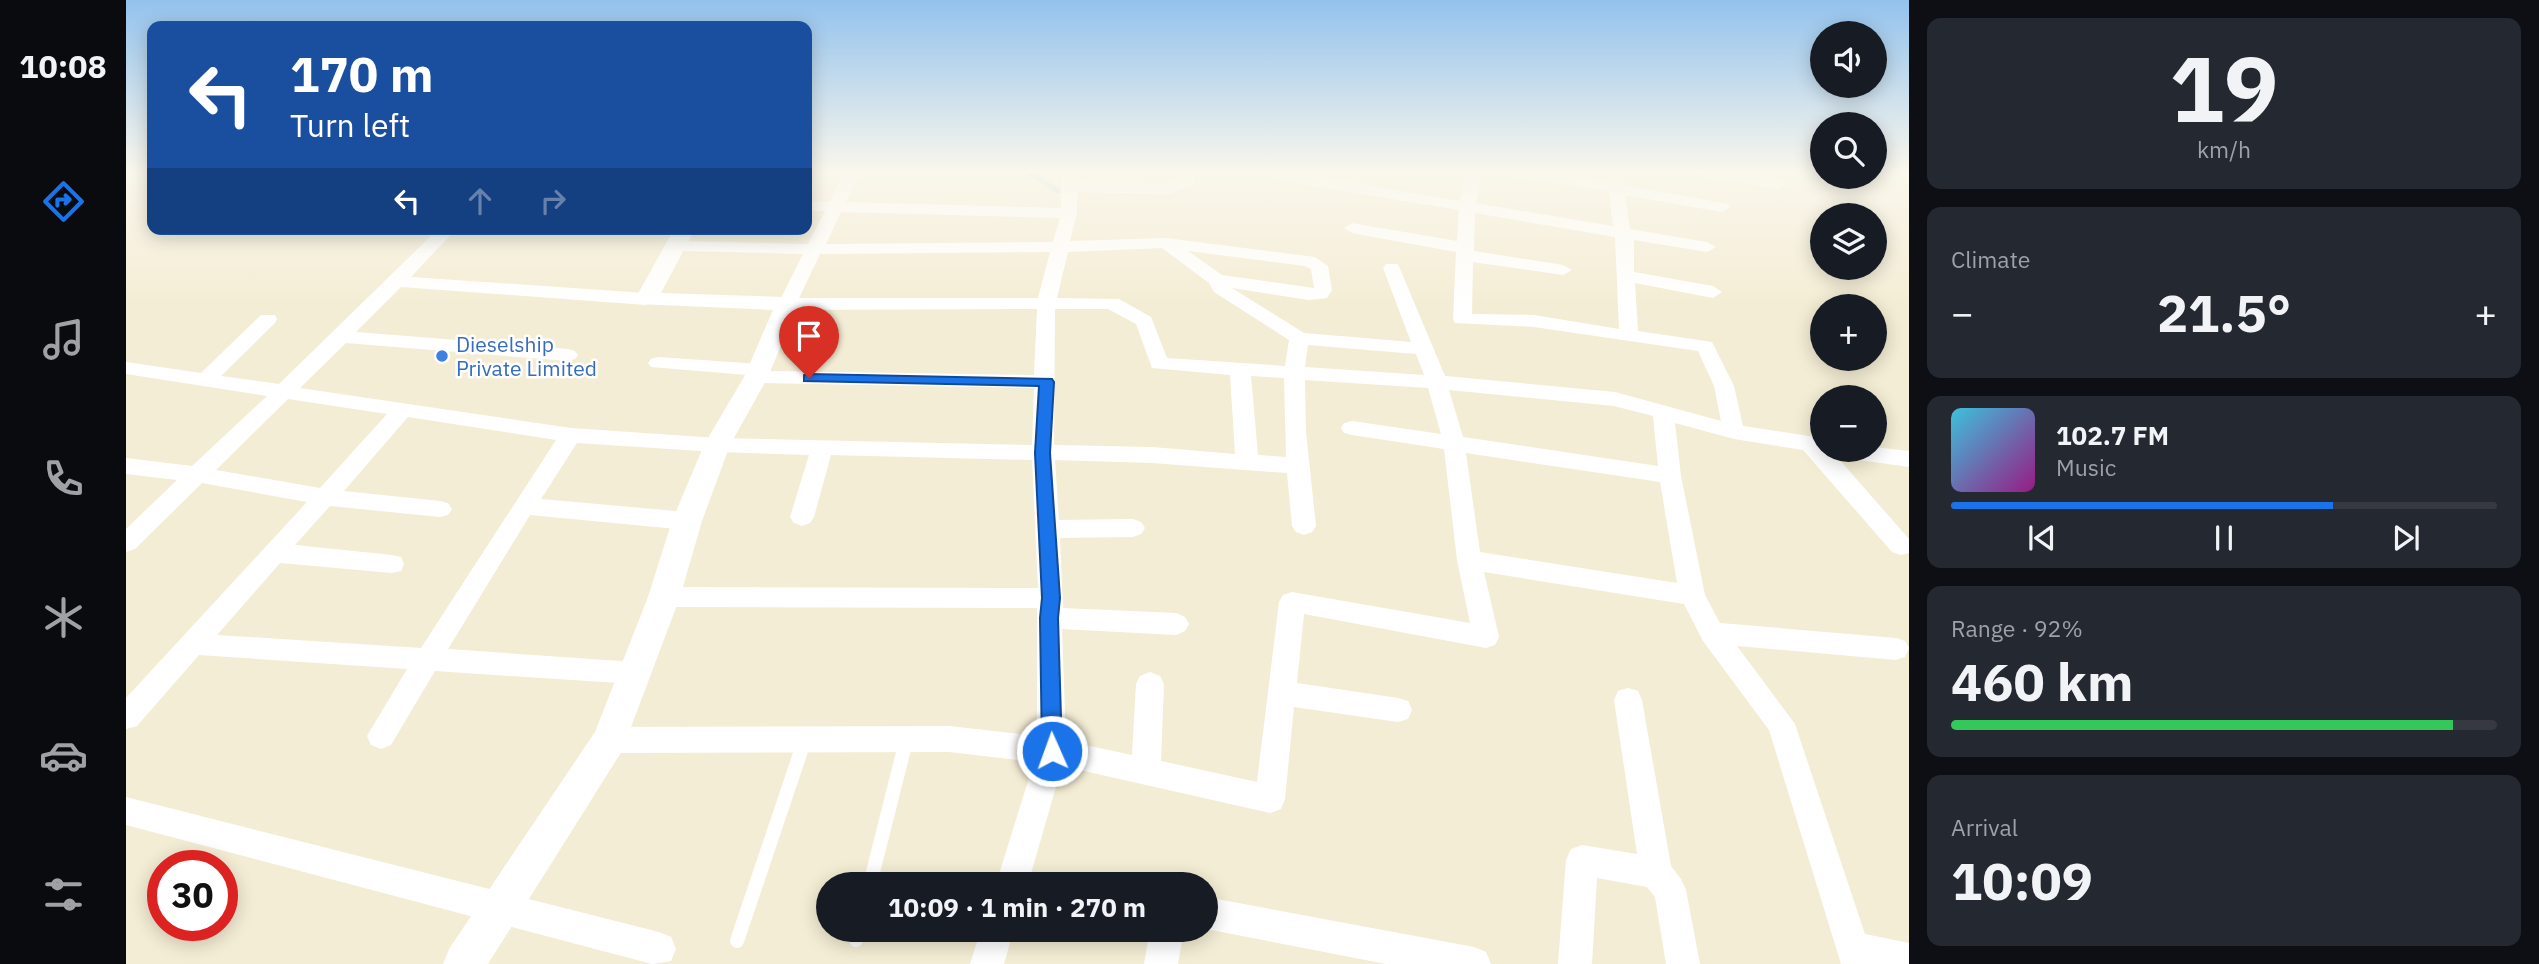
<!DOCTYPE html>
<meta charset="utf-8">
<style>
body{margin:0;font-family:"IBM Plex Sans",sans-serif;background:#242831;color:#f1f3f6;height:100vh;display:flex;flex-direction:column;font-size:26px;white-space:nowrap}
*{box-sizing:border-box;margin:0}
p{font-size:23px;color:#9ea1a6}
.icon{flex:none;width:38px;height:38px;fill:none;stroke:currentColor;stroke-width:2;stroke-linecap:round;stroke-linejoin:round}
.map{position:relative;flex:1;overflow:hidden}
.sheet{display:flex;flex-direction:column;gap:18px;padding:18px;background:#0d0f14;width:630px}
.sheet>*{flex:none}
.top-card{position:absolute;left:21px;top:21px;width:665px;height:214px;border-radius:14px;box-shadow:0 4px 18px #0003;background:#1a4fa0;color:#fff;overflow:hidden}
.buttons{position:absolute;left:1684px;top:21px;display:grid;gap:14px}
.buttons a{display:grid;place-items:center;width:77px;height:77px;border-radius:50%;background:#171b24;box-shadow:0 4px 18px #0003;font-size:35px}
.speed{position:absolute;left:21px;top:850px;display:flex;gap:14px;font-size:35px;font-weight:700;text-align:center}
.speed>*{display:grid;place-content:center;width:91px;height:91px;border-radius:50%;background:#171b24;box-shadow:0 4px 18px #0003;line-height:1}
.speed .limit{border:10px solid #d22;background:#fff;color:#111}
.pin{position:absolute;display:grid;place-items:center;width:60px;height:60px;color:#fff;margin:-72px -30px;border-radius:50% 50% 50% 0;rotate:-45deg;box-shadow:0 0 7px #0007}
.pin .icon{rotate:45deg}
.me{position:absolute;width:77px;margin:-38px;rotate:358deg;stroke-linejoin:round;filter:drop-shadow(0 0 5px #0008)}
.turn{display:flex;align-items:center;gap:24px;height:147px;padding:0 28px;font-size:32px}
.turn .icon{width:91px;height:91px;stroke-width:2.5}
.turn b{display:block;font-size:49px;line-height:60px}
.lanes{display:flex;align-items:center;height:66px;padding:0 28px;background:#0003;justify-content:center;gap:35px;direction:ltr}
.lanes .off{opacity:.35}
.big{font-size:52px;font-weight:800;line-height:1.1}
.sheet .widget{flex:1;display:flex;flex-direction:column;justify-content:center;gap:10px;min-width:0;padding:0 24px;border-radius:14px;background:#242831}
.sheet .dial{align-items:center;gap:0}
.dial b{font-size:91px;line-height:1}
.song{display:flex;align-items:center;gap:21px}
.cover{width:84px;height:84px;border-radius:10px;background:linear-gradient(135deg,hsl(190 70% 55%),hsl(310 70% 35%))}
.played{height:7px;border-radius:4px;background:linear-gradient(90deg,#1a73e8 70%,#363941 70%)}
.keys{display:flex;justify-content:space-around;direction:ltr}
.heat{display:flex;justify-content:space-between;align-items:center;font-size:38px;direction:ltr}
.charge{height:10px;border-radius:5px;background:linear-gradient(90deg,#34c759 92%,#363941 0)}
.trip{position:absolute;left:690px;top:872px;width:402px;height:70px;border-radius:35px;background:#171b24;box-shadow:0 4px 18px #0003;font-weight:800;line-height:70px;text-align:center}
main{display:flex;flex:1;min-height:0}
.dock{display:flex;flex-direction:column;width:126px;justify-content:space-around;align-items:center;background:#090b0e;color:#9ea1a6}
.dock .icon{width:49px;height:49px}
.dock .selected{color:#1a73e8}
.dock b{font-size:32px;color:#f1f3f6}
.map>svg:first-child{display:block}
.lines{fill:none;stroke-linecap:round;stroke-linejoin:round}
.stream{stroke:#b3d6f5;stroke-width:4.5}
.service{stroke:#fff;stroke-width:14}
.minor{fill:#fff;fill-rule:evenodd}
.tertiary{fill:#fff;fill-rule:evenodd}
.route{fill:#1a73e8;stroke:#114b97;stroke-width:2}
.shop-dot{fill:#3f7fe0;stroke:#fff;stroke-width:2.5}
.labels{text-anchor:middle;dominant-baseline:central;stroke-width:5;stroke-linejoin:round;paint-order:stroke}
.shop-label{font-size:21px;fill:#366cbe;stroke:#fff;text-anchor:start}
</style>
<main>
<nav class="dock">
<b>10:08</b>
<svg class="icon selected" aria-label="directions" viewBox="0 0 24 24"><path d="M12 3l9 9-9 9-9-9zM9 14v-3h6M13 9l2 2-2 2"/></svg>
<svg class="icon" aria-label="music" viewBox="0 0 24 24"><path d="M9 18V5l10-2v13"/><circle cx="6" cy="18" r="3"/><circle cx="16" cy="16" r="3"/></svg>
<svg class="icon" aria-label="phone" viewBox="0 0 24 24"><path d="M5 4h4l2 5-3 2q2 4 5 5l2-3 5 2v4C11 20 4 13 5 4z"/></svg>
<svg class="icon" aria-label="climate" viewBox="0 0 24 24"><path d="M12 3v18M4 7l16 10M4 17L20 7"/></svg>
<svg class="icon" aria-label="car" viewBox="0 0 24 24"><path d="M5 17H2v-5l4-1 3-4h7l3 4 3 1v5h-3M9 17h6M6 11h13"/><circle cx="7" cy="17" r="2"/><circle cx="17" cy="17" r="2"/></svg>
<svg class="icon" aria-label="filters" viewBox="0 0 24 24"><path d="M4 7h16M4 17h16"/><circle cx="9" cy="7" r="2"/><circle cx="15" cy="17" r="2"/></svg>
</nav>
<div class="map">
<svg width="1783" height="964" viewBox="0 0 1783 964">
<rect width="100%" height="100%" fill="#f4edd5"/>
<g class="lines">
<!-- stream -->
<path class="stream" d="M 901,171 L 932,191"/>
<!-- service -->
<g class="service">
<path d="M 744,884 L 780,741"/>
<path d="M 730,940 L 732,929"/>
<path d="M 611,941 L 678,742"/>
</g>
<!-- minor -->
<g class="minor">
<path d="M 719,171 L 735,171 L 720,202 L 935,208 L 935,171 L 951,171 L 951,182 L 1040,184 L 1053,179 L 1054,171 L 1070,171 L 1067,185 L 1042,194 L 951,192 L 951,213 L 944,241 L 1040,238 L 1189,257 L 1202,266 L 1206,290 L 1201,298 L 1183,300 L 1106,288 L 1178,333 L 1285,342 L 1257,268 L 1260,264 L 1272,264 L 1319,376 L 1489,392 L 1595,421 L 1588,386 L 1572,351 L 1408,327 L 1329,323 L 1327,319 L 1330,252 L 1226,233 L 1218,228 L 1226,223 L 1331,241 L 1333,210 L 1159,181 L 1151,176 L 1159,171 L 1334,201 L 1338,178 L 1346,173 L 1354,178 L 1350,203 L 1487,226 L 1483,192 L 1389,176 L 1381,171 L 1414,171 L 1482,182 L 1480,171 L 1496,171 L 1498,185 L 1602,204 L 1604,207 L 1596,212 L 1499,195 L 1504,229 L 1581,242 L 1590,247 L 1581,252 L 1508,240 L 1508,272 L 1587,286 L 1596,292 L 1587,298 L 1509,283 L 1512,331 L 1586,342 L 1608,386 L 1617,426 L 1696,438 L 1696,450 L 1705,450 L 1783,539 L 1783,553 L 1775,555 L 1766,552 L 1677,450 L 1608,439 L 1549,423 L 1555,476 L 1579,595 L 1594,623 L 1770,638 L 1779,641 L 1783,648 L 1779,657 L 1770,660 L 1611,646 L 1669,724 L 1739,934 L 1783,943 L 1783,964 L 1715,964 L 1643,730 L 1577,641 L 1558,604 L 1358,572 L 1373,637 L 1369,645 L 1360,648 L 1178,614 L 1171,683 L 1272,698 L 1282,701 L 1286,710 L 1282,719 L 1272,722 L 1168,707 L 1159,799 L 1155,809 L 1144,813 L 936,766 L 902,884 L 870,884 L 908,762 L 823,752 L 483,753 L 473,749 L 469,740 L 473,731 L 483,727 L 823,726 L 911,736 L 911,608 L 538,607 L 529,604 L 525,597 L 529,590 L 538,587 L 912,588 L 906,460 L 705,455 L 688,517 L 684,523 L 676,526 L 668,523 L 664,517 L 683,455 L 591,452 L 451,443 L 415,499 L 561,512 L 569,515 L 573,521 L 569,527 L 561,530 L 404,515 L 322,649 L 508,662 L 518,665 L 522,673 L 518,681 L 508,684 L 309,671 L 265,745 L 255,749 L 245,745 L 241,736 L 281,669 L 73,655 L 11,726 L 0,729 L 0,698 L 181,502 L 76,483 L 9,549 L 0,552 L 0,529 L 51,480 L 0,474 L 0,458 L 66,466 L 141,396 L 0,374 L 0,362 L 75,373 L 135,315 L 149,315 L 151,319 L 149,323 L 95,376 L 153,384 L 312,229 L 330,229 L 285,277 L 520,293 L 529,299 L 520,305 L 275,287 L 230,332 L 442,349 L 449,351 L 452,355 L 449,359 L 442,361 L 220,343 L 174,388 L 445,428 L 591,438 L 906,445 L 908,388 L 630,383 L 623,382 L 621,375 L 525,367 L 522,363 L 525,359 L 532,357 L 633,364 L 640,366 L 643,371 L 908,375 L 911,309 L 661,310 L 652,304 L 677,254 L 550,251 L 541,246 L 550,241 L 682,244 L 699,211 L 681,211 L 681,201 L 704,202 ZM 715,212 L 934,218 L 927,242 L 700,244 ZM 1349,213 L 1489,237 L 1493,329 L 1408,315 L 1346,314 L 1347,262 L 1437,275 L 1446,270 L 1437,265 L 1348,251 ZM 1036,248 L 1083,283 L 1088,292 L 1163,340 L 1159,366 L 1041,358 L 1025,317 L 993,299 L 931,298 L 942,252 ZM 1062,251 L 1179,266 L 1185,269 L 1188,288 L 1096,275 ZM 924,252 L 912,298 L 673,298 L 694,254 ZM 929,309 L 982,309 L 1010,324 L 1026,368 L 1104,375 L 1109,454 L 1026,447 L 928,445 ZM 1182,345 L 1290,354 L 1298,375 L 1179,367 ZM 1125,376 L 1158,378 L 1160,457 L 1132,455 ZM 1179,380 L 1302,388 L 1315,434 L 1226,421 L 1218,423 L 1215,428 L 1218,433 L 1226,435 L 1318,449 L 1331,560 L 1344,623 L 1166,592 L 1157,595 L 1153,602 L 1131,782 L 1035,761 L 1038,684 L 1034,676 L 1024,672 L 1014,676 L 1010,684 L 1006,755 L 940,741 L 936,629 L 1050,635 L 1059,631 L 1063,624 L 1059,617 L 1050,613 L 937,608 L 934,538 L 1007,537 L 1015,534 L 1019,528 L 1015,522 L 1007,519 L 933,520 L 929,460 L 1026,463 L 1161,473 L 1166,526 L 1170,532 L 1178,535 L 1186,532 L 1190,526 L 1180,432 ZM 1323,390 L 1488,406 L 1527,416 L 1532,466 L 1337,437 ZM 162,399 L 261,414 L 194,488 L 90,470 ZM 282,417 L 430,440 L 295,648 L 91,635 L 154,563 L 266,573 L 275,571 L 278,564 L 275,557 L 266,555 L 169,545 L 204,506 L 314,517 L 322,515 L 326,509 L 322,503 L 314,501 L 218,491 ZM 1340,453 L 1534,482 L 1551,583 L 1354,552 Z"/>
<path d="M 1570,171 C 1590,170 1647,171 1661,184 L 1653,189 L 1578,176 Z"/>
<path d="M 1748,447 L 1783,451 L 1783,467 L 1719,458 L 1711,455 L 1708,450 L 1748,450 Z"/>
<path d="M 1502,688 L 1512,691 L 1516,700 L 1545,866 L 1555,879 L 1560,890 L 1574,964 L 1540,964 L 1529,897 L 1521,887 L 1471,878 L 1466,964 L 1432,964 L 1440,860 L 1445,849 L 1456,845 L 1511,854 L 1488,700 L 1492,691 Z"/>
<path d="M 0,797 L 533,932 L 545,937 L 550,949 L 545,961 L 526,964 L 0,825 Z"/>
<path d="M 1080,897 L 1348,947 L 1360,952 L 1365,964 L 1260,964 L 1080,929 Z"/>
<path d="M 855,929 L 888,929 L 878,964 L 844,964 Z"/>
<path d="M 1024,929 L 1058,929 L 1052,964 L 1018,964 Z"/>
</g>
<!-- tertiary -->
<path class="tertiary" d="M 548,229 L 569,229 L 535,293 L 661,297 L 669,299 L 672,304 L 642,377 L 604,445 L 576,521 L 554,597 L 496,751 L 362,964 L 317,964 L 323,949 L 469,732 L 522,597 L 546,521 L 578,445 L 618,377 L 647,310 L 512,304 L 509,299 Z"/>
</g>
<!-- sky -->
<linearGradient id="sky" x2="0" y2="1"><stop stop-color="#93c2ed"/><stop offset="0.56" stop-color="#faf7ec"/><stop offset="1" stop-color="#faf7ec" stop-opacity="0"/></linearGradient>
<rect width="1783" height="306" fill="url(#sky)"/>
<!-- route -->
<path class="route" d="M 683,374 L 926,379 L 928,382 L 924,453 L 934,598 L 932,618 L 936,751 L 933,757 L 926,760 L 919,757 L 916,751 L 914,618 L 916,598 L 909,453 L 913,386 L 678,381 L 678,375 Z"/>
<!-- markers -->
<circle class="shop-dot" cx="316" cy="356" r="7"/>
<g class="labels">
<!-- shop labels -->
<g class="shop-label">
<text x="330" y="344">Dieselship<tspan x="330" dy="24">Private Limited</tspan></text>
</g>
</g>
</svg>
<div class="buttons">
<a><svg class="icon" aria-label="sound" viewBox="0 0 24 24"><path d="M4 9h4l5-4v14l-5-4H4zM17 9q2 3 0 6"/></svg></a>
<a><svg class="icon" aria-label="search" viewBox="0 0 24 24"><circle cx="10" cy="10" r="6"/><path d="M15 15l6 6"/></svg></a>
<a><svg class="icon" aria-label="layers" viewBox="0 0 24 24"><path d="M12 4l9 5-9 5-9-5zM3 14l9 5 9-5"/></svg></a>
<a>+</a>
<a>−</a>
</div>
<div class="speed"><div class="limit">30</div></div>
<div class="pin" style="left:683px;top:378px;background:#d93025"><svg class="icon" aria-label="arrive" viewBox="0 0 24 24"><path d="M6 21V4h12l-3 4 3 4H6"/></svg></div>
<svg class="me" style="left:926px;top:751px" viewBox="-20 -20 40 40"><circle r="17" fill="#1a73e8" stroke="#fff" stroke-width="3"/><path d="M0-11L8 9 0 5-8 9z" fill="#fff"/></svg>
<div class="trip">10:09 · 1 min · 270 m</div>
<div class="top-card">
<div class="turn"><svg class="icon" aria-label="left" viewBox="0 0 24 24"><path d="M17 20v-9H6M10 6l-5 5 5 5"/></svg><div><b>170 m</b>Turn left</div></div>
<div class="lanes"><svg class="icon" aria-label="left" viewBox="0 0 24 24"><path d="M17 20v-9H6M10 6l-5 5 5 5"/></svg><svg class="icon off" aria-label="ahead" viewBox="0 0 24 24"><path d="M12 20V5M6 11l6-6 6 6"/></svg><svg class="icon off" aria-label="right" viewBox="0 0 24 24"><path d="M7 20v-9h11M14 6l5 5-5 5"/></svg></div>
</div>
</div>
<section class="sheet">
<div class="widget dial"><b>19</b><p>km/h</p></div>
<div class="widget"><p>Climate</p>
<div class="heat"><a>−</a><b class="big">21.5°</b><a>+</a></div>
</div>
<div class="widget">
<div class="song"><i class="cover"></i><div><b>102.7 FM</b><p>Music</p></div></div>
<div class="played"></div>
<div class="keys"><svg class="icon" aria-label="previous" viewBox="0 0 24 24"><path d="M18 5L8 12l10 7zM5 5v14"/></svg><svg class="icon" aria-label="pause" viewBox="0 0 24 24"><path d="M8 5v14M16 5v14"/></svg><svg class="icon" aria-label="next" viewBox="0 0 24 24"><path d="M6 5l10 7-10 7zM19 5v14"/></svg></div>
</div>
<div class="widget"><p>Range · 92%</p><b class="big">460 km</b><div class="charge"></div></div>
<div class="widget"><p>Arrival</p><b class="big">10:09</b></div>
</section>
</main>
